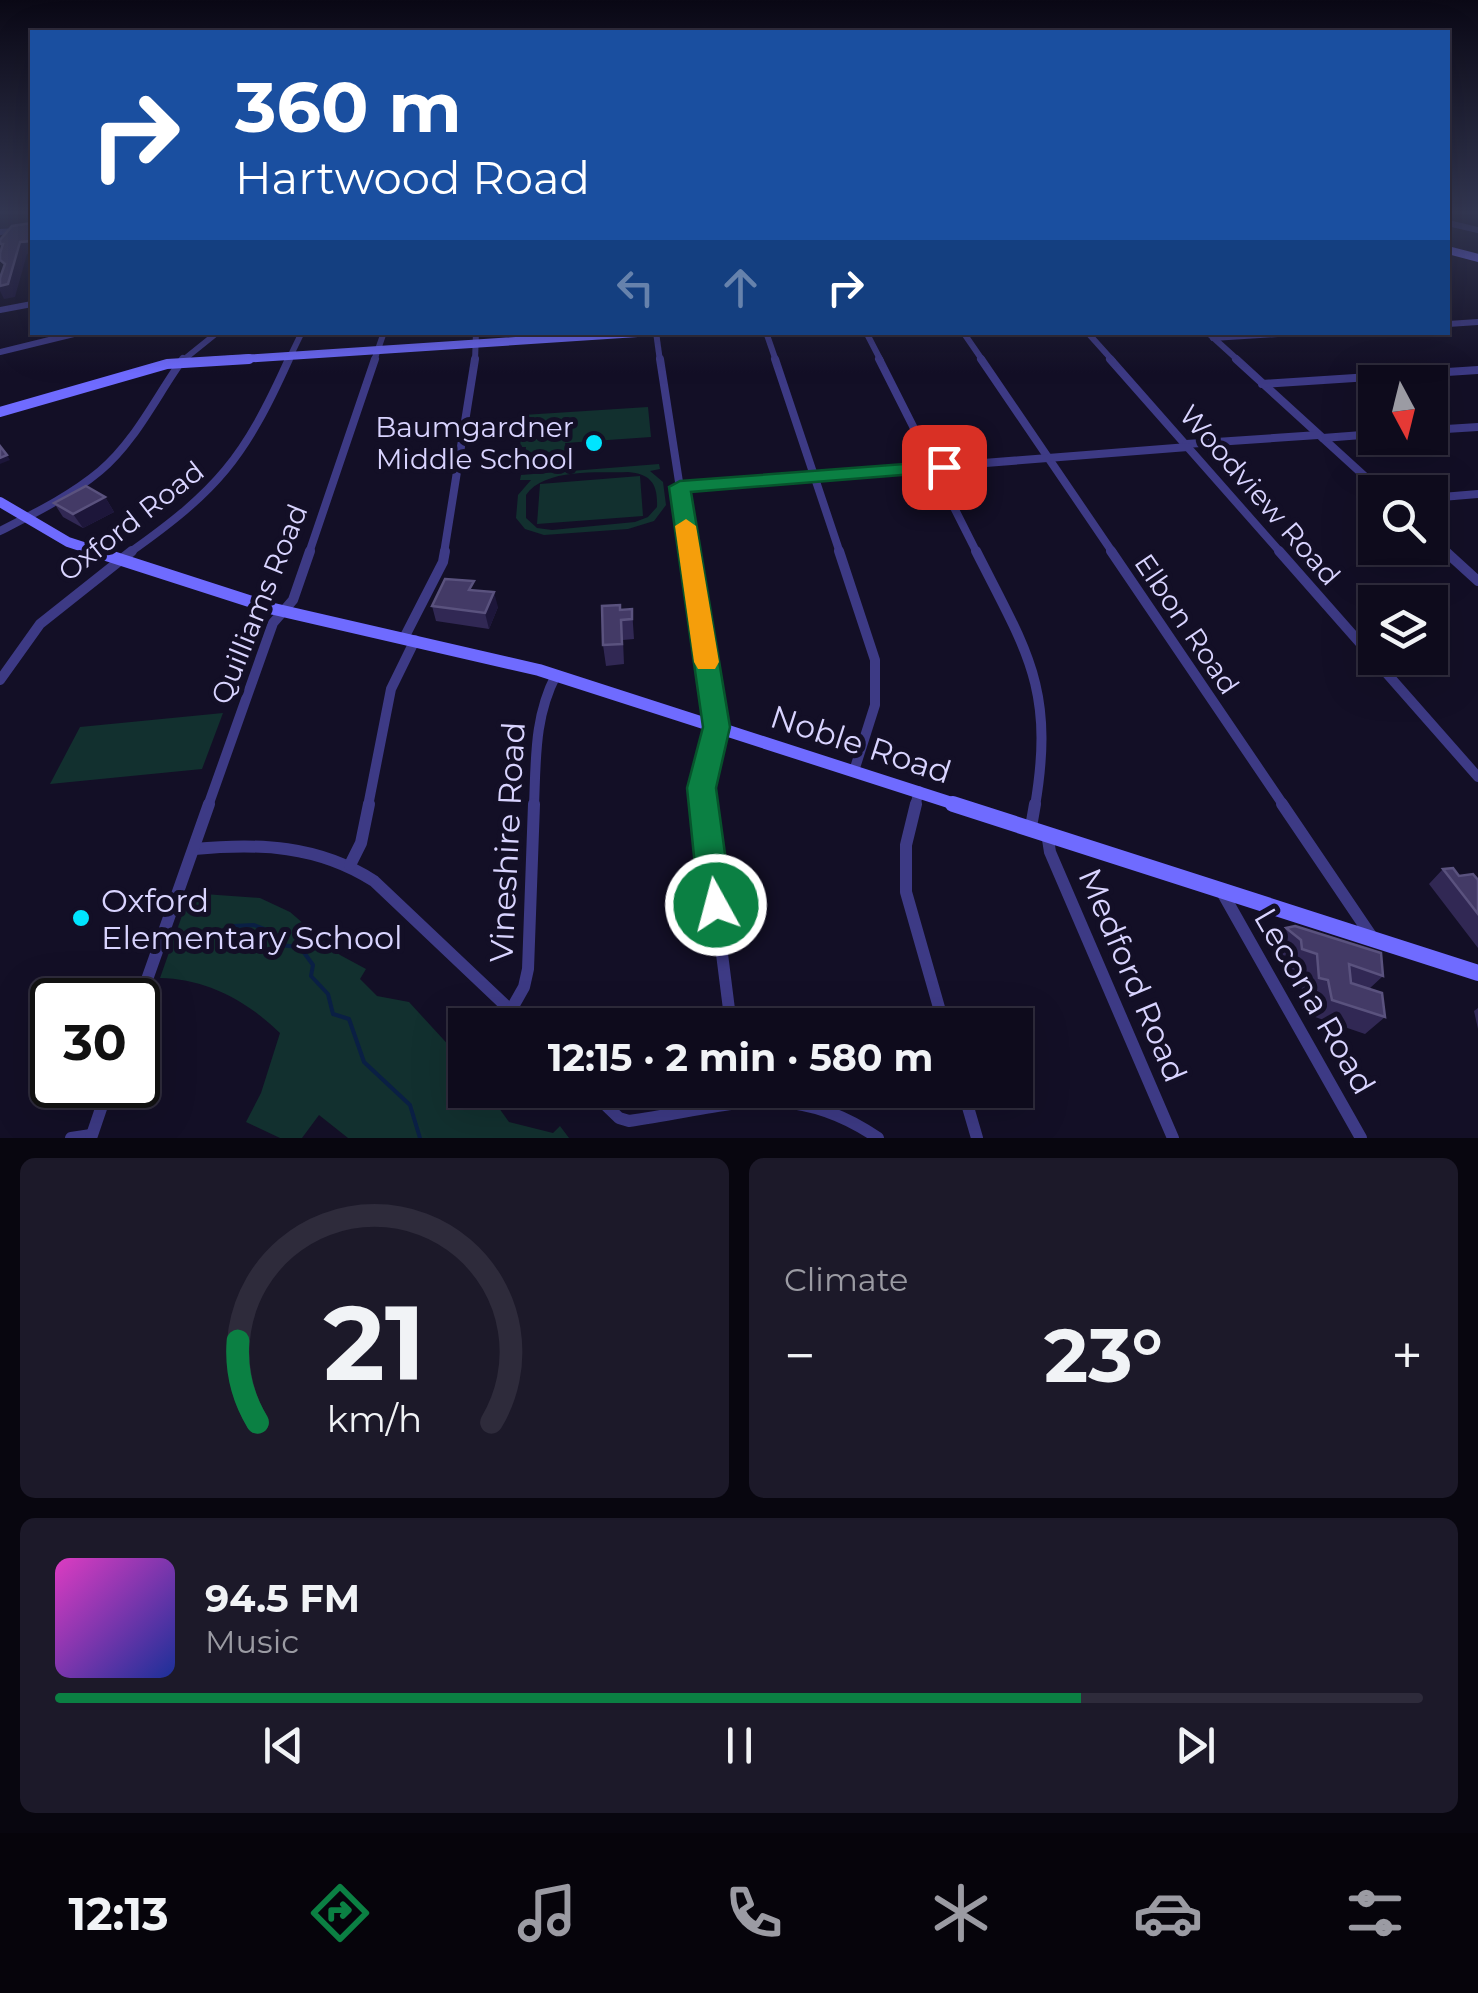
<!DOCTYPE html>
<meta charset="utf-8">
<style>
body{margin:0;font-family:Montserrat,sans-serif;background:#1c1929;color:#f1f3f6;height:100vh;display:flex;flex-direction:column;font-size:38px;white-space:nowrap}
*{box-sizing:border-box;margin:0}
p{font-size:32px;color:#9b9ba3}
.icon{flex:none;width:55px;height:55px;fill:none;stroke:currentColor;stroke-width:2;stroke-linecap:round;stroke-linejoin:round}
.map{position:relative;height:1138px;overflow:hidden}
.side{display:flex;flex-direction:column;gap:20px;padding:20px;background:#08060f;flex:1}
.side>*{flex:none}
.hud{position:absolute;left:30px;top:30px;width:1420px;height:305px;border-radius:0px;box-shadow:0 10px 40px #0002,0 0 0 2px #2e2b3b;background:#1a4fa0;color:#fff;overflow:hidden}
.needle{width:65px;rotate:173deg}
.controls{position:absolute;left:1358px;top:365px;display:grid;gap:20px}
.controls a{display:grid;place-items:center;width:90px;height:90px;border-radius:0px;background:#0e0b1c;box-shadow:0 10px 40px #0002,0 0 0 2px #2e2b3b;font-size:50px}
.speed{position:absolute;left:30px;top:978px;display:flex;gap:20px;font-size:50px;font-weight:700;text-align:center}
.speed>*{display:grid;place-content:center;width:130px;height:130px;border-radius:50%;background:#0e0b1c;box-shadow:0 10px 40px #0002,0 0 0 2px #2e2b3b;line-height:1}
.speed .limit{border:5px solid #111;border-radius:15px;background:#fff;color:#111}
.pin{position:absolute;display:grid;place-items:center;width:85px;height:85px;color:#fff;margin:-42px;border-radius:20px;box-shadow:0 5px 15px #0006}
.me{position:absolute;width:110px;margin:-55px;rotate:353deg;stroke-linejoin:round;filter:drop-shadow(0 0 8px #0008)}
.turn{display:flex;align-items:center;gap:35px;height:210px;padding:0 40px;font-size:45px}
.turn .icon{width:130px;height:130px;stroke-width:2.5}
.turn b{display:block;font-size:70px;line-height:85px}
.lanes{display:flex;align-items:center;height:95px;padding:0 40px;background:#0003;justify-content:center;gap:50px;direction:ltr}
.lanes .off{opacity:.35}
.big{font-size:75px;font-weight:700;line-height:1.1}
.side .card{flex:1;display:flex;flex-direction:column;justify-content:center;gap:15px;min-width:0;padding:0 35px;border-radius:15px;background:#1c1929}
.side .dial{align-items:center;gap:0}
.dial svg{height:260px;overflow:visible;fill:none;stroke:#2e2b3b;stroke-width:7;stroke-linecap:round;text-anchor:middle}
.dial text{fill:#f1f3f6;stroke:none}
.song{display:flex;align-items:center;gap:30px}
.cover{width:120px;height:120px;border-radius:15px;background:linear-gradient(135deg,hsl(310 70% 55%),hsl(230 70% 35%))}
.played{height:10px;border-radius:5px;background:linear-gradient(90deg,#0b8043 75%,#2e2b3b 75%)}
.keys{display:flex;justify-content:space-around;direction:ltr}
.heat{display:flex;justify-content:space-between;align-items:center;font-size:55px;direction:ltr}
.side .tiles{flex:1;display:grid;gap:20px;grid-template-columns:1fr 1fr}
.card:last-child{grid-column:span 2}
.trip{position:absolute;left:448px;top:1008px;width:585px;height:100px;border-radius:0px;background:#0e0b1c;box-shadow:0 10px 40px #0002,0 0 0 2px #2e2b3b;font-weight:700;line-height:100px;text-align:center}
.dock{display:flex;height:160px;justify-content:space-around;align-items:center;background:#06040b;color:#9b9ba3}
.dock .icon{width:70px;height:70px}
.dock .active{color:#0b8043}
.dock b{font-size:45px;color:#f1f3f6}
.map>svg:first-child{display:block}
.green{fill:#12302f;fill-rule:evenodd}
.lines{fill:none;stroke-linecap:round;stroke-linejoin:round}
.stream{stroke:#0a1f44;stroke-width:4}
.street-far3{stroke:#3d3a85;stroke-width:6}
.street-far2{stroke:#3d3a85;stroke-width:8}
.street-far1{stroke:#3d3a85;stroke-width:10}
.street{stroke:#3d3a85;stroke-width:12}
.secondary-far3{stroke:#6f6bff;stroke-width:8}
.secondary-far2{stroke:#6f6bff;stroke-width:10}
.secondary-far1{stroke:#6f6bff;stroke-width:12}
.secondary{stroke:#6f6bff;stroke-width:16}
.wall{fill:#312854}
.shaded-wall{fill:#1d163a}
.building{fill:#433a66;stroke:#5a527e;stroke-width:2.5}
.route{fill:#0b8043;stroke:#07532c;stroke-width:2.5}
.slow{fill:#f59e0b}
.poi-dot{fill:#00e5ff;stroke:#130f26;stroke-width:4}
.labels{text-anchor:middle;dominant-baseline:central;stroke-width:10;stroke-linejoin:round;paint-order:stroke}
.poi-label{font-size:28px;fill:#d9d4ff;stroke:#130f26;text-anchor:end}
.street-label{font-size:28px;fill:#d9d4ff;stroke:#130f26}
.near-street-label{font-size:32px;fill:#d9d4ff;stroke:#130f26}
.near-poi-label{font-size:32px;fill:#d9d4ff;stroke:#130f26;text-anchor:start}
</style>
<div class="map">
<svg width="1478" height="1138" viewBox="0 0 1478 1138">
<rect width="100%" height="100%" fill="#130f26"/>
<!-- green -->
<g class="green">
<path d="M 648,407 L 651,437 L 565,443 L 571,464 L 524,465 L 526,447 L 520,447 L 523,415 Z"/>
<path d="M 659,464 L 660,469 L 650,471 L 663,482 L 666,505 L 654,521 L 628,529 L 544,535 L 525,529 L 516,518 L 518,495 L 531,480 L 520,480 L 521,475 ZM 628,472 C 651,474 658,484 657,507 L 648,517 L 635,522 L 552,530 L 537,528 L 526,518 L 526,495 C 544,468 599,473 628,472 Z"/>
<path d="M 640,476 L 643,516 L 537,524 L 540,484 Z"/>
<path d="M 223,713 L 202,769 L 50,784 L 80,727 Z"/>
<path d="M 190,893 L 260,898 L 290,912 L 340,955 L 366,969 L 360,979 L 377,996 L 409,1002 L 465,1063 L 465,1090 L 486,1090 L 509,1122 L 553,1133 L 560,1126 L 569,1138 L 348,1138 L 319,1115 L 302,1138 L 280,1138 L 246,1122 L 261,1093 L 280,1033 C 247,1001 207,979 160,978 Z"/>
</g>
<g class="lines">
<!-- stream -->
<path class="stream" d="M 234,926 L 254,925 L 275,933 L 279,945 L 300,947 L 313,965 L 311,976 L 328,994 L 333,1014 L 349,1019 L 364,1062 L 410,1105 L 420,1138"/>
<!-- street-far3 -->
<g class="street-far3">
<path d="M 1448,223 L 1478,230"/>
<path d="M 0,232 L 32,230"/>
<path d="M 0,310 L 32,304"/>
<path d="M 1448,324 L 1478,322"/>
<path d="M 656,332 L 660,361"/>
<path d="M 766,332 L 776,361"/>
<path d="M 866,332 L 881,361"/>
<path d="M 963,332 L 983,361"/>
<path d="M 1087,332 L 1113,361"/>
<path d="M 1207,332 L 1239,361"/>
<path d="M 1213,338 L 1310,332"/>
<path d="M 0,352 L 82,332"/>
<path d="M 182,361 L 218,332"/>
<path d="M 288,361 L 302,332"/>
<path d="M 374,361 L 384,332"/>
<path d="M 475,361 L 476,332"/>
</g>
<!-- street-far2 -->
<g class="street-far2">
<path d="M 660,359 L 690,553"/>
<path d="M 775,359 L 840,553"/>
<path d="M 879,359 L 977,553"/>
<path d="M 981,359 L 1113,553"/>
<path d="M 1110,359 L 1281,553"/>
<path d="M 1236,359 L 1382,492"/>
<path d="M 1262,384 L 1478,370"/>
<path d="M 1430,430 L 1478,427"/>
<path d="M 1323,438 L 1375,434"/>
<path d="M 1186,444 L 1318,435"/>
<path d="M 680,487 L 1188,447"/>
<path d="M 1430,498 L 1478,494"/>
<path d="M 0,531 C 35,513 70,496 100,471 C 135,442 157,395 183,359"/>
<path d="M 1430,537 L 1448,553"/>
<path d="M 129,553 C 218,490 244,459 289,359"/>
<path d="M 309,553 L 375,359"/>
<path d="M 444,553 L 475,359"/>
</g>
<!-- street-far1 -->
<g class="street-far1">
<path d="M 689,551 L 716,727 L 704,770 L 703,806"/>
<path d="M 839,551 L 875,660 L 875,705 L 854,771"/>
<path d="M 976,551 C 1027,652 1055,688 1035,806"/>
<path d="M 1111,551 L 1284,806"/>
<path d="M 1279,551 L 1478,777"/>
<path d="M 1445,551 L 1478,581"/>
<path d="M 404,638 L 443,562 L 445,551"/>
<path d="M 0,680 L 40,624 L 132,551"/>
<path d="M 208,806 L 273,623 L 293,600 L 310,551"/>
<path d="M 368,806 L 391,689 L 415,640"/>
<path d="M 534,806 C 536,760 534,717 556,675"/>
<path d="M 915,806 L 919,791"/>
</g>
<!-- street -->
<g class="street">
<path d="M 703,804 L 731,1025"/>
<path d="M 916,804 L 906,845 L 906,892 L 944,1025"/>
<path d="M 1282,804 L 1372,937"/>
<path d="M 1031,827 L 1035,804"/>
<path d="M 1047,833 L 1050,852 L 1173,1138"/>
<path d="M 194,849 C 259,843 318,845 374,881 L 526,1025"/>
<path d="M 350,865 L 361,843 L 369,804"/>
<path d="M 1222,892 L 1361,1138"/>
<path d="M 138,1005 L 209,804"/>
<path d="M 511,1010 L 524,987 L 528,969 L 534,804"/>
<path d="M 590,1090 L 619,1118 L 629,1121 C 726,1108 790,1077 878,1138"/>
<path d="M 963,1090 L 977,1138"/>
<path d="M 71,1138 L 91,1135"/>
<path d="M 91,1138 L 109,1085"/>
</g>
<!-- secondary-far3 -->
<g class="secondary-far3">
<path d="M 1448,250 L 1478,258"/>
<path d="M 211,361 L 653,332"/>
</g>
<!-- secondary-far2 -->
<g class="secondary-far2">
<path d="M 0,412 L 167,364 L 249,359"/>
<path d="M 0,502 L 68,542 L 102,553"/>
</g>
<!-- secondary-far1 -->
<path class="secondary-far1" d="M 94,551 L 274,609 L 539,670 L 961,806"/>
<!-- secondary -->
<path class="secondary" d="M 953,804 L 1478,973"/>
</g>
<!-- wall -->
<g class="wall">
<path d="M 105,497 L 114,512 L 83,528 L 63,517 L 54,503 Z"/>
<path d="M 476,591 L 498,607 L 489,629 L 436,621 L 432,606 Z"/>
<path d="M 632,609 L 634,639 L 623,640 L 624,664 L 606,666 L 603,645 L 620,610 Z"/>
<path d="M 1443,869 L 1459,876 L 1478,880 L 1478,948 L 1429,884 Z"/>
<path d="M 1286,928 L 1383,976 L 1369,989 L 1385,1017 L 1365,1034 L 1315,1017 L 1310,998 L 1302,995 L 1301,972 L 1285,967 L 1285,958 L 1271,947 Z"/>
<path d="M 1478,1008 L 1478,1029 L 1474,1011 Z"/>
</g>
<!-- shaded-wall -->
<g class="shaded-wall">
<path d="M 32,241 L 32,253 L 27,254 L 15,297 L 4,299 L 0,291 L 0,286 L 20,242 Z"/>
<path d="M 7,455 L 10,460 L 0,464 L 0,458 Z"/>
<path d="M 105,497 L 114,512 L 83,528 L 73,514 Z"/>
<path d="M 494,592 L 498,607 L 489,629 L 485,613 Z"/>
</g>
<!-- building -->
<g class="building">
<path d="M 32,223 L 32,241 L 20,242 L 8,284 L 0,286 L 0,278 L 5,264 L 0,260 L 0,253 L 3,244 L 0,244 L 0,240 L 12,226 Z"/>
<path d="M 0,446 L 7,455 L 0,458 Z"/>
<path d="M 86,486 L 105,497 L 73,514 L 54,503 Z"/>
<path d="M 445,579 L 474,581 L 469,590 L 494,592 L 485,613 L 432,606 Z"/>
<path d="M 620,605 L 620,610 L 632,609 L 632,619 L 621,620 L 622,644 L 603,645 L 602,606 Z"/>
<path d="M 1453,868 L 1459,876 L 1473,874 L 1478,880 L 1478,914 L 1443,869 Z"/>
<path d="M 1295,926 L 1381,953 L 1383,976 L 1349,964 L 1351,983 L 1382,993 L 1385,1017 L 1332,1000 L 1328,980 L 1319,978 L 1317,954 L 1302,949 L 1301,940 L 1286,928 Z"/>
</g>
<!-- sky -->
<linearGradient id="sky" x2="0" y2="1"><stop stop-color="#0a0815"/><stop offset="0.57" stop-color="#333752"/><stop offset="1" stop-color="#333752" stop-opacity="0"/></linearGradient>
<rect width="1478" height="373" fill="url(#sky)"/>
<!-- route -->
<path class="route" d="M 944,461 L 954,467 L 951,471 L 691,492 L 730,727 L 716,788 L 732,905 L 727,916 L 716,920 L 704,916 L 699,905 L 687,788 L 703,727 L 669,487 L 680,481 Z"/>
<!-- slow -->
<path class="slow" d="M 686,519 L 696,526 L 719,662 L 715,669 L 698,669 L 694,662 L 675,526 Z"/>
<!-- markers -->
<g class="poi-dot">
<circle cx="594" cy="443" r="10"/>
<circle cx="81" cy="918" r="10"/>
</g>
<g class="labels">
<!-- poi labels -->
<g class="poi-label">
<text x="574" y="427">Baumgardner<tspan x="574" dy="32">Middle School</tspan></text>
</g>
<!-- street labels -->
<g class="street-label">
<text transform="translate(1260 495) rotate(49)">Woodview Road</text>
<text transform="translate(131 521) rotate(-38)">Oxford Road</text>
<text transform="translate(259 604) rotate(-68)">Quilliams Road</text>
<text transform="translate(1187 624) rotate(56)">Elbon Road</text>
</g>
<!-- near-street labels -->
<g class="near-street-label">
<text transform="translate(861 744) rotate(18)">Noble Road</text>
<text transform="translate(507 842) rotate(-87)">Vineshire Road</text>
<text transform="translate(1133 975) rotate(67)">Medford Road</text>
<text transform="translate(1315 1001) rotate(60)">Lecona Road</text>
</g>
<!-- near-poi labels -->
<g class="near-poi-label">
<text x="101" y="900">Oxford<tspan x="101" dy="37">Elementary School</tspan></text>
</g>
</g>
</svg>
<div class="controls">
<a><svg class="needle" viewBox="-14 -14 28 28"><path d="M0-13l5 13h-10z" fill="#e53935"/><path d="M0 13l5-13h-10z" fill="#9b9ba3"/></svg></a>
<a><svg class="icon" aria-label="search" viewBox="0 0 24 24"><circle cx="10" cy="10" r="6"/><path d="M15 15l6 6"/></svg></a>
<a><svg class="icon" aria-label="layers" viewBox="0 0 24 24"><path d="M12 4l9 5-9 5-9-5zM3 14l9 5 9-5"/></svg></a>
</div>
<div class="speed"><div class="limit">30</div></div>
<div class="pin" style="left:944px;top:467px;background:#d93025"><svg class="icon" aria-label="arrive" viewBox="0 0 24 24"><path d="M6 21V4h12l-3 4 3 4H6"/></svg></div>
<svg class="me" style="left:716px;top:905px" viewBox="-20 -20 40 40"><circle r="17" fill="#0b8043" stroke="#fff" stroke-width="3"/><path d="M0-11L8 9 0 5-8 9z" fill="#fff"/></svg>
<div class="trip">12:15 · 2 min · 580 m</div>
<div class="hud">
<div class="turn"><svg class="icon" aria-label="right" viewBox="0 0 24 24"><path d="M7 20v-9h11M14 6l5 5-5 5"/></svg><div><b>360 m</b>Hartwood Road</div></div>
<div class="lanes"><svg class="icon off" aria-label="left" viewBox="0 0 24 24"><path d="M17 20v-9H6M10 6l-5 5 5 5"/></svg><svg class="icon off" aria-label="ahead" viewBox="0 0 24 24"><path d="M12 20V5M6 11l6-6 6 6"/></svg><svg class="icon" aria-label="right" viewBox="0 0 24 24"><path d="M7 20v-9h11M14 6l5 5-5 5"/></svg></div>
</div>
</div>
<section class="side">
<div class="tiles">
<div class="card dial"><svg viewBox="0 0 100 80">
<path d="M14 69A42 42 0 1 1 86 69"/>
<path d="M14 69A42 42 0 0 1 8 44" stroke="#0b8043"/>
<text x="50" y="56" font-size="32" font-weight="700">21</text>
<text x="50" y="72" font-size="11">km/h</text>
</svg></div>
<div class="card"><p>Climate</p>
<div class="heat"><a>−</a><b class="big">23°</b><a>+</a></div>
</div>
<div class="card">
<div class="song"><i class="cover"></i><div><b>94.5 FM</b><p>Music</p></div></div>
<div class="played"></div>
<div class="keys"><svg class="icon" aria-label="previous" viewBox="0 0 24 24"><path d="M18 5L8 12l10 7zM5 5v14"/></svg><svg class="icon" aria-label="pause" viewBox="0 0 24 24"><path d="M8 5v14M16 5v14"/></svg><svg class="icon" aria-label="next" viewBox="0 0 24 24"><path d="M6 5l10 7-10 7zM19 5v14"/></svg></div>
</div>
</div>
</section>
<nav class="dock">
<b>12:13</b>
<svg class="icon active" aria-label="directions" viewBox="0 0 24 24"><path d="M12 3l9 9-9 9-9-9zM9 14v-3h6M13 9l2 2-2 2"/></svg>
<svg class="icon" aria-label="music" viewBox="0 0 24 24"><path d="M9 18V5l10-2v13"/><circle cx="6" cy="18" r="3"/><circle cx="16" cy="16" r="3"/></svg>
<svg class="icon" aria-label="phone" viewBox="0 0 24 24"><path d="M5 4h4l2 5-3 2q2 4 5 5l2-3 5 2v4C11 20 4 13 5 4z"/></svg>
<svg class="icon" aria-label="climate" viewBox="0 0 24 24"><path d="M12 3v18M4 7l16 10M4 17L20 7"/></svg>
<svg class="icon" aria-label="car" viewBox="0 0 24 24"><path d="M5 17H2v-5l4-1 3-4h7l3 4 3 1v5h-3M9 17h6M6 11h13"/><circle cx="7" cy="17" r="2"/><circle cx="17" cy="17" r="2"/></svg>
<svg class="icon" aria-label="filters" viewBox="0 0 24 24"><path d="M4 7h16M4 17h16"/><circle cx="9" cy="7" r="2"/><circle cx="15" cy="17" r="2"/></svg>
</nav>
